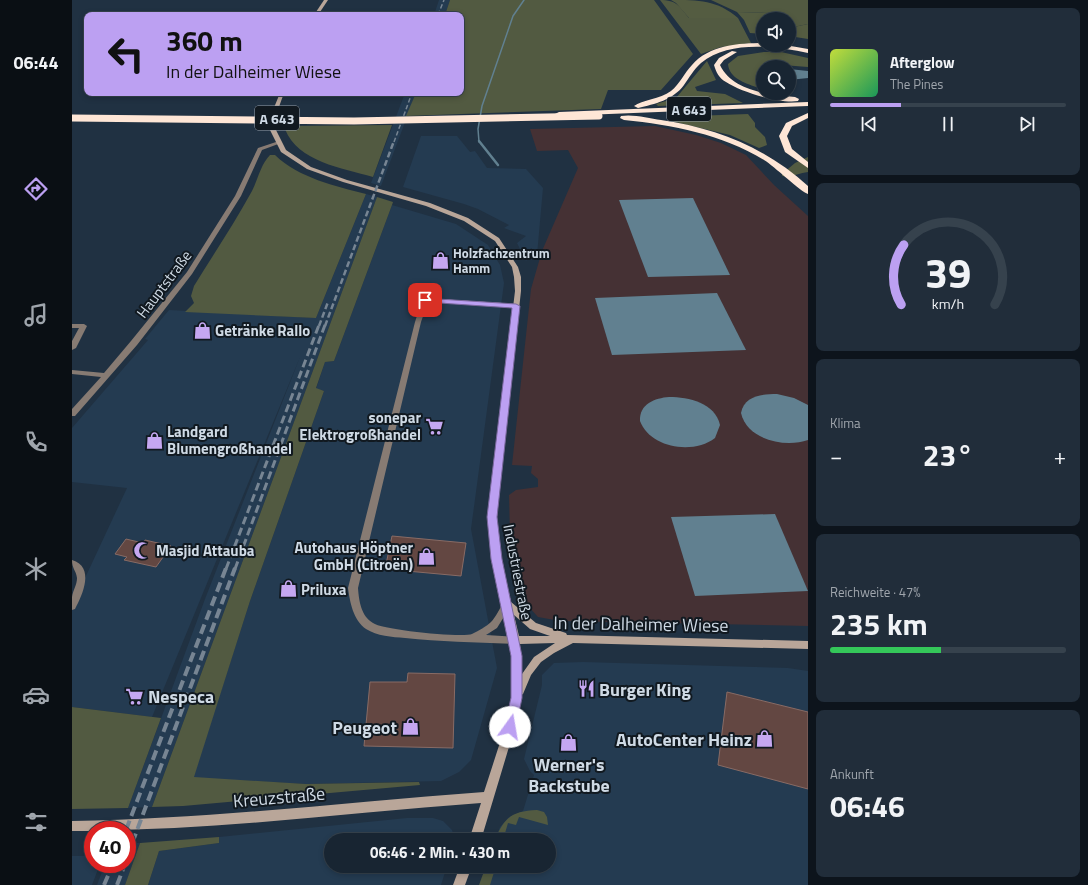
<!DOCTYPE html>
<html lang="de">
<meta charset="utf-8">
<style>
body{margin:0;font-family:"Titillium Web",sans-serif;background:#212d3a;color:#f1f3f6;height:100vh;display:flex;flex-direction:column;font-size:15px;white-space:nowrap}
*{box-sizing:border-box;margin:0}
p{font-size:13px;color:#9fa5ac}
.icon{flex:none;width:22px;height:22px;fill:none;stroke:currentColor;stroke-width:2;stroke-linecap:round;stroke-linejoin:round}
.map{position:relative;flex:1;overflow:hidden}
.drawer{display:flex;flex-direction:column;gap:8px;padding:8px;background:#0d141c;width:280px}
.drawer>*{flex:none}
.guide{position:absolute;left:12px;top:12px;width:380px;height:84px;border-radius:8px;box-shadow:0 2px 6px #0003,0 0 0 1px #36424d;background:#bca0f2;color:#111;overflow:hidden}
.controls{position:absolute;left:684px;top:12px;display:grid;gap:8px}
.controls a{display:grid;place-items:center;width:40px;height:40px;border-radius:50%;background:#182532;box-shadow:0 2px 6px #0003,0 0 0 1px #36424d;font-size:20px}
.speed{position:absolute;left:12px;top:821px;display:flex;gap:8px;font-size:20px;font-weight:700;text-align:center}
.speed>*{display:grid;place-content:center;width:52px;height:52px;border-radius:50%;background:#182532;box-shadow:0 2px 6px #0003,0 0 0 1px #36424d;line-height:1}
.speed .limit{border:6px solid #d22;background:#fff;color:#111}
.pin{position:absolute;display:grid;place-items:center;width:34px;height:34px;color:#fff;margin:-17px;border-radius:8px;box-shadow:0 2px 6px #0006}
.me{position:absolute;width:44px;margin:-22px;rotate:13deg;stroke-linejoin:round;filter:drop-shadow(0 0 3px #0008)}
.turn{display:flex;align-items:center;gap:14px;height:84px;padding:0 16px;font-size:18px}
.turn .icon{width:52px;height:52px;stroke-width:2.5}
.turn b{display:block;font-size:28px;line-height:34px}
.big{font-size:30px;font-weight:700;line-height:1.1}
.drawer .tile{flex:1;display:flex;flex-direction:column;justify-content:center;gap:6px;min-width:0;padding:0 14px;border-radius:8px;background:#212d3a}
.drawer .dial{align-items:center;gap:0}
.dial svg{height:104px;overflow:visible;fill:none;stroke:#36424d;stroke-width:7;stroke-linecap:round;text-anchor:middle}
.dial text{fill:#f1f3f6;stroke:none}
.song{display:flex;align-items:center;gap:12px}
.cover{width:48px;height:48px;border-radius:6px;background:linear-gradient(135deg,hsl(70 70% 55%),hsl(150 70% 35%))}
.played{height:4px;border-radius:2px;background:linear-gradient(90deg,#bca0f2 30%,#36424d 30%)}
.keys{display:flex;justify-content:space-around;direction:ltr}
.heat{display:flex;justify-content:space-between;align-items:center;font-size:22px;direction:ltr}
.charge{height:6px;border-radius:3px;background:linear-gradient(90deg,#34c759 47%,#36424d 0)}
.trip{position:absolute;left:252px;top:833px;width:232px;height:40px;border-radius:20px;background:#182532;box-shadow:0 2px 6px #0003,0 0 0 1px #36424d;font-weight:700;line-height:40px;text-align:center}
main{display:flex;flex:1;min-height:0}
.dock{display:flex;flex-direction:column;width:72px;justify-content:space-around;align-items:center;background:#0a0f14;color:#9fa5ac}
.dock .icon{width:28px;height:28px}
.dock .on{color:#bca0f2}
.dock b{font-size:18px;color:#f1f3f6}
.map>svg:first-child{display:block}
.built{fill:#243b51}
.industrial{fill:#453134}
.green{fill:#525a41}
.forest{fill:#545c41}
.water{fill:#618090}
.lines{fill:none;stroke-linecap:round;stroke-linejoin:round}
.stream-far1{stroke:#618090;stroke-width:1.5}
.stream{stroke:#618090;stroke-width:2.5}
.building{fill:#634742;stroke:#886b65}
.street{fill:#877b73;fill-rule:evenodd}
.secondary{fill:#b9a699;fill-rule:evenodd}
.highway{fill:#fee6d6;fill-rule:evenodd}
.rail-far3{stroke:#778593;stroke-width:1.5;stroke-dasharray:4.5 2.5;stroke-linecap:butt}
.rail-far2{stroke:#778593;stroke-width:2.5;stroke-dasharray:6 3;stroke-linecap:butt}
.rail-far1{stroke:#778593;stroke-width:3;stroke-dasharray:8 4;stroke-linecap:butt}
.rail{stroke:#778593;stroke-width:4;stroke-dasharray:10 5;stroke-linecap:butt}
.highway-bridge{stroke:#fee6d6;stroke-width:7}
.route{fill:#bca0f2;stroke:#7a689d}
.labels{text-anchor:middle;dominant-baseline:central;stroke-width:4;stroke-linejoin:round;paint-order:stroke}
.far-poi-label{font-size:13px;font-weight:bold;fill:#cfdae5;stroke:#111920;text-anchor:start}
.shield{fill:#111920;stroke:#96a0aa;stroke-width:1}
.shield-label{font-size:14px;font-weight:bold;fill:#cfdae5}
.street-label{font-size:15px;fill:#cfdae5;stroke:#111920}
.poi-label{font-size:15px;font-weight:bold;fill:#cfdae5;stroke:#111920;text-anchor:start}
.near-street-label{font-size:18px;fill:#cfdae5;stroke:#111920}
.near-poi-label{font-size:18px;font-weight:bold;fill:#cfdae5;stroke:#111920;text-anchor:start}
</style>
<main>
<nav class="dock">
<b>06:44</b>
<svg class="icon on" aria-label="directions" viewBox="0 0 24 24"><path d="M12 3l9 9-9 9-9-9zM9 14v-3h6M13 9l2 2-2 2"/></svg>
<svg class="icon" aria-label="music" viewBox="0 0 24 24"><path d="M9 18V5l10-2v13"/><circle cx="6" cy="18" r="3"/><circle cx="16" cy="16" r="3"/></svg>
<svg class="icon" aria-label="phone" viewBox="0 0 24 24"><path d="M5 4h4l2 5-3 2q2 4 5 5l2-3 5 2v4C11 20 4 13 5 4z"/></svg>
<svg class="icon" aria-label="climate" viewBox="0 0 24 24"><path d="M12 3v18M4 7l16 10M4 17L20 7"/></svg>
<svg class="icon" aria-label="car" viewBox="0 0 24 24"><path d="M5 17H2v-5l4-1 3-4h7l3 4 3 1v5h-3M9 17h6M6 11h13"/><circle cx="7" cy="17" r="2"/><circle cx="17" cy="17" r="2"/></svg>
<svg class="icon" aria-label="filters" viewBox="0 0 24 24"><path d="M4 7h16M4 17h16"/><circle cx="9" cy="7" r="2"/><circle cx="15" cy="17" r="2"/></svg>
</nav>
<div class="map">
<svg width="736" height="885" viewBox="0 0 736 885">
<rect width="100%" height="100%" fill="#203142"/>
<!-- built -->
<g class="built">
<path d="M 367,0 L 378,0 L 373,15 L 362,15 Z"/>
<path d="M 333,93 L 344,93 L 309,186 L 299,183 Z"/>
<path d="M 349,136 L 385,136 L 398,152 L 403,151 L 415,168 L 454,169 L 471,188 L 465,255 L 459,255 L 454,261 L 445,243 L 454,236 L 432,228 L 437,225 L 406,209 L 392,204 L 331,187 Z"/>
<path d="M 294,194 L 305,197 L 80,807 L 56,808 L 133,599 L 228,357 L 80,717 L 0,707 L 0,606 L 55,488 L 0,482 L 0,428 L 76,340 L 73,339 L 97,310 L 244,318 Z"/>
<path d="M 320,205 L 384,224 L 416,245 L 428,265 L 432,283 L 399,529 L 425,668 L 399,760 L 387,772 L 369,781 L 234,784 L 121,778 L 178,601 L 252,391 L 244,389 L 253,362 L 262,361 Z"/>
<path d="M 511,662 L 716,668 L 736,671 L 736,885 L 407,885 L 414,866 L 477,866 L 477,840 L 423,840 L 428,827 L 437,817 L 451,811 L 462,775 L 458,771 L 452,759 L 470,685 L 470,675 L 482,663 Z"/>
<path d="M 335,818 L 361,818 L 371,821 L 380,830 L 383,840 L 259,840 L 259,866 L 375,866 L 369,885 L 76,885 L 87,851 L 147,843 L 147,837 Z"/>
<path d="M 55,843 L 68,843 L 53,885 L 25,885 L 33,864 L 55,864 Z"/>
<path d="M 0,856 L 21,856 L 21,864 L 28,864 L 20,885 L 0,885 Z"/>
</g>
<!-- industrial -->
<path class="industrial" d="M 583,126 L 624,135 L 649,143 L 674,155 L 702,185 L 736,216 L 736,626 L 488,621 L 466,617 L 456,606 L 438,535 L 437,495 L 444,490 L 466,487 L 466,479 L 459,473 L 460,466 L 440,465 L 459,289 L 470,251 L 506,168 L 496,150 L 465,151 L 458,129 Z"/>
<!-- green -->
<g class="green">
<path d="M 378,0 L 582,0 L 621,54 L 589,90 L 536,90 L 529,109 L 334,116 L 344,93 L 389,93 L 389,15 L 373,15 Z"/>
<path d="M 588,0 C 605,0 607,6 617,18 L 666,18 L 679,43 L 649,47 L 629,54 Z"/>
<path d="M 639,0 L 736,0 L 736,24 L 717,28 L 717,19 L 700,19 L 696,13 L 665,12 Z"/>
<path d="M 320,125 L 301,177 C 270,168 226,162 213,129 L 214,126 Z"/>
<path d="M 198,155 L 203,155 C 227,178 263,186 294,194 L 244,318 L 113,312 L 122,303 L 119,296 L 122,286 C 141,255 162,224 180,191 C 186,179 189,164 198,155 Z"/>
<path d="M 736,157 L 736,172 C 727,173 719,178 710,176 L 710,174 L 723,163 Z"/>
<path d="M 305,197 L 321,202 L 320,205 L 262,361 L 253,362 L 244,388 L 252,391 L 178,601 L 122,777 L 234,784 L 347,782 L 348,785 L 111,806 L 80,807 Z"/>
<path d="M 0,707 L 89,718 L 56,808 L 0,809 Z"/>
<path d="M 465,810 L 472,812 L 475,817 L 476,825 L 447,817 L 444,825 L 436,823 L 431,840 L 423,840 C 432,817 441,811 465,810 Z"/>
<path d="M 147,837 L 147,843 L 87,851 L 76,885 L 53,885 L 68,843 Z"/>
<path d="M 414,866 L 424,866 L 418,885 L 407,885 Z"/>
</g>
<!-- forest -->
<g class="forest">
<path d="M 599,0 C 627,0 645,0 666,18 L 617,18 L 604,3 Z"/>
<path d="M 665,12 L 696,13 L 700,19 L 691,19 L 691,34 L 678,33 L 672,20 Z"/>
<path d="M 736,24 L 736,39 L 717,36 L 717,28 Z"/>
<path d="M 692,52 L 709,52 L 736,58 L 736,67 L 710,65 L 691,67 L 690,86 L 684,87 C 673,83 657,78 656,64 L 666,56 Z"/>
<path d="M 635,61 L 644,80 L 623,87 L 625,91 L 653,94 L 671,103 L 586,106 L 584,104 L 604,98 Z"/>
<path d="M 676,114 L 683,123 L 683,127 L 693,137 L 695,145 L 687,148 L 658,135 L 595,120 L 595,117 Z"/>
</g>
<!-- water -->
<g class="water">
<path d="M 717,69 L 736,71 L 736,78 L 717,80 Z"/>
<path d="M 621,198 L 658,275 L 576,277 L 547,200 Z"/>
<path d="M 645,293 L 674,350 L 540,355 L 523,298 Z"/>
<path d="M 705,394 L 722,398 L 736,405 L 736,440 C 713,448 675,440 669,413 C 672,396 690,394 705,394 Z"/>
<path d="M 597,397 C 617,397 643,403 648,425 L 643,438 C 621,455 578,448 568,421 C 567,404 583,398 597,397 Z"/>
<path d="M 703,514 L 736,591 L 623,596 L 599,517 Z"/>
</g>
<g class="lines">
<!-- stream-far1 -->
<path class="stream-far1" d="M 407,142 L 406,129 L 410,106 L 441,16 L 452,0"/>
<!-- stream -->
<path class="stream" d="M 407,141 L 426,165"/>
</g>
<!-- building -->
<g class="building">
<path d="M 320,536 L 394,543 L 389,576 L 313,569 Z"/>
<path d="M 54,539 L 71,543 L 73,540 L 99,546 L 84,567 L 52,560 L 55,557 L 43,554 Z"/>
<path d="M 336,673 L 383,674 L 381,748 L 292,746 L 298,682 L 335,682 Z"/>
<path d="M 655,692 L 736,712 L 736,789 L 646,765 Z"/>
</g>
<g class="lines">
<!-- street -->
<g class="street">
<path d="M 204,142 L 209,143 L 190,150 L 169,196 L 120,274 L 65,345 L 3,416 L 0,416 L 0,409 L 29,377 L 0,374 L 0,370 L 32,373 L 59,341 L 115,272 L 163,196 L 186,148 Z"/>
<path d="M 353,298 L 444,304 L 447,306 L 444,308 L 356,302 L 349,322 L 286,588 C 287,601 289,616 301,623 C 310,630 391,638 400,634 C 406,631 415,626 419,622 C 424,617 428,608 432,601 L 435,600 L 438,601 L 440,604 L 438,607 L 425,628 L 414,635 L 446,637 L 448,640 L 446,643 L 443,644 C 406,642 369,642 333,638 C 320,637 305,636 294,629 C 281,620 278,602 276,588 L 343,322 L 350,300 Z"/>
<path d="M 0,324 L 12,324 L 15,326 L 4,348 L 0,350 L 0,341 L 7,328 L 0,328 Z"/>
<path d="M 0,560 C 23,567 11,594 3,609 L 0,610 C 0,606 0,601 0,597 C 1,590 5,585 5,578 C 4,570 0,569 0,560 Z"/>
</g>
<!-- secondary -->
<g class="secondary">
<path d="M 252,0 L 256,0 L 246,15 L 242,15 Z"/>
<path d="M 208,93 L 212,93 L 204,115 L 203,128 L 214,150 L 239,167 L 275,180 L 358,203 L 396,218 L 427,238 L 446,267 L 449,277 L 449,291 L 424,517 L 429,559 L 439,602 L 464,623 L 494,633 L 495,635 L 736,641 L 736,649 L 501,643 L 482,653 L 469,662 L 459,675 L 451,694 L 449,695 L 443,727 L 409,840 L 397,840 L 409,803 C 280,812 150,830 21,830 L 21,831 L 0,831 L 0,821 C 138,819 275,802 412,792 L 433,727 L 439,698 L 440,663 L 438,640 L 419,559 L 416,517 L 443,291 L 442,277 L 440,267 L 423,241 L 392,221 L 354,206 L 271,182 L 235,169 L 209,152 L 197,128 L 199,115 ZM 442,615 L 458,629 L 478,636 L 447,636 ZM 483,643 L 462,657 L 450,674 L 448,644 Z"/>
<path d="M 388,866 L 400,866 L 393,885 L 381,885 Z"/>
</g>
<!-- highway -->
<g class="highway">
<path d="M 691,43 L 691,45 L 713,45 L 736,49 L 736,53 C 702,46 657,40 629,63 C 622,69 617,78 612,85 C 601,100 583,104 566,108 L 562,106 C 570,100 588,99 599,91 C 608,84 612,73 620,65 C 637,45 667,43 691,43 Z"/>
<path d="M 660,51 L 665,52 L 652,60 L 648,65 C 660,91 698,95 723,97 L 727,99 L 726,101 C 708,104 669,92 654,82 C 647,78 644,72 642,65 L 647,58 Z"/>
<path d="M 736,102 L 736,106 L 487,116 L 483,114 L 487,112 Z"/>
<path d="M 736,113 L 736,118 L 720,126 L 715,136 L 720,149 L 736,162 L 736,168 L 713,152 L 707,136 L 714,123 Z"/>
<path d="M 549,116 C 561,114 577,118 589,120 C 645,128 694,148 736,186 L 736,194 C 729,192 702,166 692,160 C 649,134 601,125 552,120 L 548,118 Z"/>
</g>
<!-- rail-far3 -->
<g class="rail-far3">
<path d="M 366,15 L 372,0"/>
<path d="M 322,142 L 340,93"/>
</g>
<!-- rail-far2 -->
<g class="rail-far2">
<path d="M 247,326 L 256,302"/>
<path d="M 253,326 L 322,141"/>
</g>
<!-- rail-far1 -->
<g class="rail-far1">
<path d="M 154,569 L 247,325"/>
<path d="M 163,569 L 253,325"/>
</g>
<!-- rail -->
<g class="rail">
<path d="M 54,830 L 154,568"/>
<path d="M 55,857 L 163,568"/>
<path d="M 32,885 L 41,864"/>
<path d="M 45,885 L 53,864"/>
</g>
<!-- highway-bridge -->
<path class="highway-bridge" d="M 0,118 L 282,121 L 527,116"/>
</g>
<!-- route -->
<path class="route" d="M 350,298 L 444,304 L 448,306 L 425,517 L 430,559 L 450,656 L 450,698 L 444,727 L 442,731 L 438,732 L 434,731 L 432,727 L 439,698 L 439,656 L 419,559 L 415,517 L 440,308 L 353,302 L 349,300 Z"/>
<!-- icons -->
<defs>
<symbol id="shop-bare" viewBox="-9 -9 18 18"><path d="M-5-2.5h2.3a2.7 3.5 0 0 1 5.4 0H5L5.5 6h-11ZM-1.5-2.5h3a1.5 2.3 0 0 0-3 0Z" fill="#c5a7f1" stroke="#111920" stroke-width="2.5" paint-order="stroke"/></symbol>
<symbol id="supermarket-bare" viewBox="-9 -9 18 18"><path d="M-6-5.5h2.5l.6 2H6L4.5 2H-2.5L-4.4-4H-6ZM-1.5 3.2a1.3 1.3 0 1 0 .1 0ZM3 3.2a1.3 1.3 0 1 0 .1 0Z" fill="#c5a7f1" stroke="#111920" stroke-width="2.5" paint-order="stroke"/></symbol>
<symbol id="mosque-bare" viewBox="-9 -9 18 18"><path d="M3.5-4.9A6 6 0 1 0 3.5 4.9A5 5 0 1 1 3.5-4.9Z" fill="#c5a7f1" stroke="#111920" stroke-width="2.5" paint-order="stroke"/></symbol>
<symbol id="restaurant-bare" viewBox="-9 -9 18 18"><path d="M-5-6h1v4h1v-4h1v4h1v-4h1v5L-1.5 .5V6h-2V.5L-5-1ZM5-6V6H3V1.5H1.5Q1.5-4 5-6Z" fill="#c5a7f1" stroke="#111920" stroke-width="2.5" paint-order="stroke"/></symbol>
</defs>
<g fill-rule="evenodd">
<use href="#shop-bare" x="356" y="248" width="25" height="25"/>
<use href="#shop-bare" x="118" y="318" width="25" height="25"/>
<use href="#supermarket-bare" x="350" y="414" width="25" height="25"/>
<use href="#shop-bare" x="70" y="428" width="25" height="25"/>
<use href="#mosque-bare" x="58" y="538" width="25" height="25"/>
<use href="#shop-bare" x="342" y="544" width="25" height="25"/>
<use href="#shop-bare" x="204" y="576" width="25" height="25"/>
<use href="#restaurant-bare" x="502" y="676" width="25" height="25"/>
<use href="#supermarket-bare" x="50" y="684" width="25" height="25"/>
<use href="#shop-bare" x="326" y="714" width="25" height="25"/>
<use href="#shop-bare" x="680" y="726" width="25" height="25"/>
<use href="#shop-bare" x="484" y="730" width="25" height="25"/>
</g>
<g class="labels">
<!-- far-poi labels -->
<g class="far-poi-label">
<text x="381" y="253">Holzfachzentrum<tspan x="381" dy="15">Hamm</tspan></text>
</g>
<!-- shield labels -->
<g class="shield">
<rect x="595" y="97" width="44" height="24" rx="3"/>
<rect x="183" y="106" width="44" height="24" rx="3"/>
</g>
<g class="shield-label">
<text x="617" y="109">A 643</text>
<text x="205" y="118">A 643</text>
</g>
<!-- street labels -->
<g class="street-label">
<text transform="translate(92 284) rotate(-53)">Hauptstraße</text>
<text transform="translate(446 572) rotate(79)">Industriestraße</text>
</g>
<!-- poi labels -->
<g class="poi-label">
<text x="143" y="330">Getränke Rallo</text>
<text x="349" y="417" text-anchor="end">sonepar<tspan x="349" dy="17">Elektrogroßhandel</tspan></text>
<text x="95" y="431">Landgard<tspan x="95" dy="17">Blumengroßhandel</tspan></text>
<text x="341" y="547" text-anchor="end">Autohaus Höptner<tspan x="341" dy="17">GmbH (Citroën)</tspan></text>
<text x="84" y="550">Masjid Attauba</text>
<text x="229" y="589">Priluxa</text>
</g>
<!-- near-street labels -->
<g class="near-street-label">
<text transform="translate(569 624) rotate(1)">In der Dalheimer Wiese</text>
<text transform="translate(207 797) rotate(-5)">Kreuzstraße</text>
</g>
<!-- near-poi labels -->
<g class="near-poi-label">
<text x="527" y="689">Burger King</text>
<text x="76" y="696">Nespeca</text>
<text x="325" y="727" text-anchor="end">Peugeot</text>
<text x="680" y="739" text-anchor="end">AutoCenter Heinz</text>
<text x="497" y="764" text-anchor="middle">Werner's<tspan x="497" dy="21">Backstube</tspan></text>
</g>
</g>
</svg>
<div class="controls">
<a><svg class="icon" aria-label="sound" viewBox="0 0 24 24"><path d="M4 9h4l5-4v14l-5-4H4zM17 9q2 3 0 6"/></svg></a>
<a><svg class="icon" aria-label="search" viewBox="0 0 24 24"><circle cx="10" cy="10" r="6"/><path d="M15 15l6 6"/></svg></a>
</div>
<div class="speed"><div class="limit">40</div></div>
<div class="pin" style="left:353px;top:300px;background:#d93025"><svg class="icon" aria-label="arrive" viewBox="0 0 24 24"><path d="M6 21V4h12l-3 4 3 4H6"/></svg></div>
<svg class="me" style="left:438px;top:727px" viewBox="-20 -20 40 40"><circle r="19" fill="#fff"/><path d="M0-13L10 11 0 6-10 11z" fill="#bca0f2"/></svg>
<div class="trip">06:46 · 2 Min. · 430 m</div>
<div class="guide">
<div class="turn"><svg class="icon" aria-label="left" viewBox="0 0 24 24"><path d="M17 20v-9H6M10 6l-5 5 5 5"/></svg><div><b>360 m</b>In der Dalheimer Wiese</div></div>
</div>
</div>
<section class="drawer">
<div class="tile">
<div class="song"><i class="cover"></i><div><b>Afterglow</b><p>The Pines</p></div></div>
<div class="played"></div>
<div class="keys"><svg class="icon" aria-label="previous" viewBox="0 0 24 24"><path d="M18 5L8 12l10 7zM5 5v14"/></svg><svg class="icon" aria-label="pause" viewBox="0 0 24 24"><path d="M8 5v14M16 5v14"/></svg><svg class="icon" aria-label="next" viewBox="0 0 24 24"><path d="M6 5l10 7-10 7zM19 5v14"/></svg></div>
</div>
<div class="tile dial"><svg viewBox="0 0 100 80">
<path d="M14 69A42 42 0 1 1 86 69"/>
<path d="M14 69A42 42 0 0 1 16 23" stroke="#bca0f2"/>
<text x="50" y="56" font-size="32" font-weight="700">39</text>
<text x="50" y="72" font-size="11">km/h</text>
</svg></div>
<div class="tile"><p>Klima</p>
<div class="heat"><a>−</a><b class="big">23°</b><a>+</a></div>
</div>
<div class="tile"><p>Reichweite · 47%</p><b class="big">235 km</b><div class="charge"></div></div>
<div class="tile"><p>Ankunft</p><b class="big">06:46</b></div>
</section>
</main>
